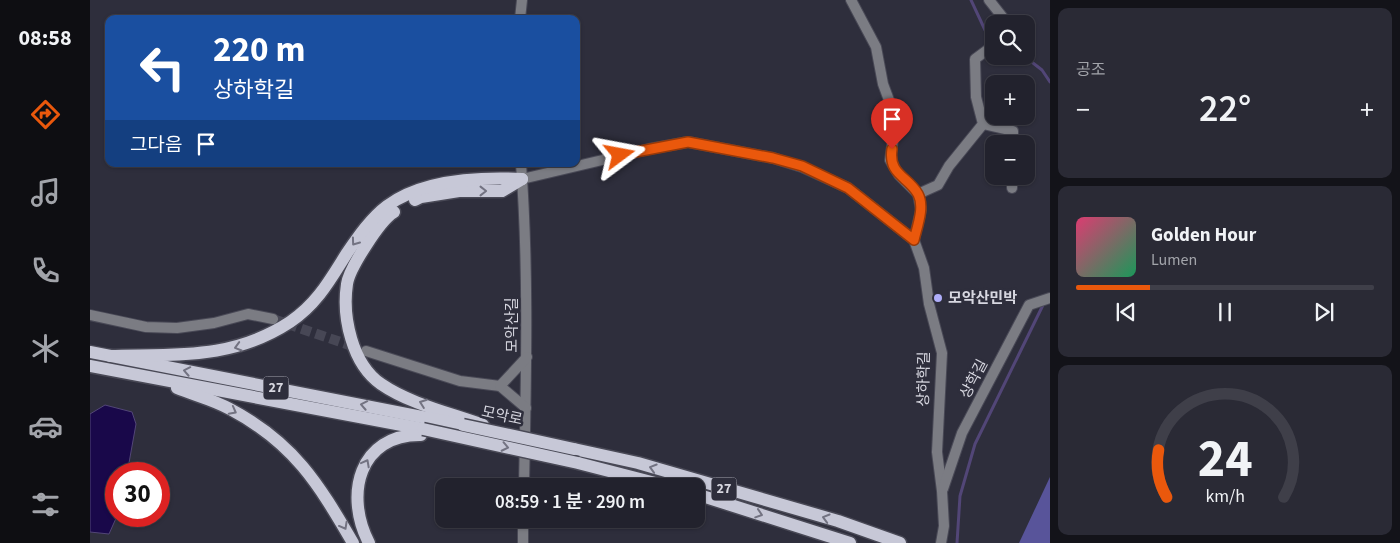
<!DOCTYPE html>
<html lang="ko">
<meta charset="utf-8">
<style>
body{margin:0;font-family:"Source Sans 3","Noto Sans KR",sans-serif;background:#2a2a35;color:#f1f3f6;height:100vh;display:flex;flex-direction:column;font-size:19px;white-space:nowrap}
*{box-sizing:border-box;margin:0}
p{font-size:16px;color:#a2a4aa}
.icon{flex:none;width:28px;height:28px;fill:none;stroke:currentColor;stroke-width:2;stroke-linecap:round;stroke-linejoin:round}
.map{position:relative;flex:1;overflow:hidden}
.sheet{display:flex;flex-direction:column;gap:8px;padding:8px;background:#131319;width:350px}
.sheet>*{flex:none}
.hud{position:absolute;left:15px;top:15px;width:475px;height:152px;border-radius:10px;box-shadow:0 1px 4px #0004,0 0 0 1px #3f3f49;background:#1a4fa0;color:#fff;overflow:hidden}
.fabs{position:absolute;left:895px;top:15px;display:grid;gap:10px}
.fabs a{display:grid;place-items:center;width:50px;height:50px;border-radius:10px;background:#22222d;box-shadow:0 1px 4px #0004,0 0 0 1px #3f3f49;font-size:25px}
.speed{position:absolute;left:15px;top:462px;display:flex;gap:10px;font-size:25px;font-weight:700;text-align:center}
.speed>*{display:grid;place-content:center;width:65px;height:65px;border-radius:50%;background:#22222d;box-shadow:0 1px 4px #0004,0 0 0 1px #3f3f49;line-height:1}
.speed .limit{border:8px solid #d22;background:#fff;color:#111}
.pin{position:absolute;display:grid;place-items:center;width:42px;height:42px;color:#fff;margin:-51px -21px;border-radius:50% 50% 50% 0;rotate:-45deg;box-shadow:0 0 5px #0007}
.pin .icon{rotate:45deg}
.me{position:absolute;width:55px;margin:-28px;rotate:77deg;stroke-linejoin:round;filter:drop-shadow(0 0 4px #0008)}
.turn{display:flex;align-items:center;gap:18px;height:105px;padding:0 25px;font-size:22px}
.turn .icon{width:65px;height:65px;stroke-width:2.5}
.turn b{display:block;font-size:35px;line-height:42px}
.then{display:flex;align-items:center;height:48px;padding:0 25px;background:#0003;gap:10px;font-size:19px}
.big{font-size:38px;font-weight:600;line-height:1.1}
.sheet .card{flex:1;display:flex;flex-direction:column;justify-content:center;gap:8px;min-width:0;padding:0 18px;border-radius:10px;background:#2a2a35}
.sheet .dial{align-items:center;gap:0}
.dial svg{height:130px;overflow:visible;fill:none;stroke:#3f3f49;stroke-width:7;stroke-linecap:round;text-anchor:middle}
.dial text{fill:#f1f3f6;stroke:none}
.song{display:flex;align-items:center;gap:15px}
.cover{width:60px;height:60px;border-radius:8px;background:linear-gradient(135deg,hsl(340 70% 55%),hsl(150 70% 35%))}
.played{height:5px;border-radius:2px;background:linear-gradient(90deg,#ea580c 25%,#3f3f49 25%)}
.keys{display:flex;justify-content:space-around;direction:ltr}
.heat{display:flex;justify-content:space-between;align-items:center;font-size:28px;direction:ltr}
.trip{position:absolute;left:345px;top:478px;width:270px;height:50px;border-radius:10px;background:#22222d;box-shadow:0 1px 4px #0004,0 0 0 1px #3f3f49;font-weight:600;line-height:50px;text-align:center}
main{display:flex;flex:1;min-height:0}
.menu{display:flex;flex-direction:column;width:90px;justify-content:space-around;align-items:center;background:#0e0e12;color:#a2a4aa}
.menu .icon{width:35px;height:35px}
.menu .on{color:#ea580c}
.menu b{font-size:22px;color:#f1f3f6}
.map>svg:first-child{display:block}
.forest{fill:#58549a}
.water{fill:#19084a;stroke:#524677}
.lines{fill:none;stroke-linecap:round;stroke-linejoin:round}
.stream{stroke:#524677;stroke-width:3}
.minor-tunnel{stroke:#474755;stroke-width:10;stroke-dasharray:10 5;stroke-linecap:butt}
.minor-casing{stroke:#494956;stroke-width:12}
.major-casing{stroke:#494956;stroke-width:15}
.minor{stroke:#7b7c83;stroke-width:10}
.major{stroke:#c7c8d7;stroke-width:12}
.major-bridge-casing{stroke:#494956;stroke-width:15;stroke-linecap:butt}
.major-bridge{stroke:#c7c8d7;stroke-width:12}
.oneway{stroke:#737382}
.route-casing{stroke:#983908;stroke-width:12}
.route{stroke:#ea580c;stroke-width:9}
.poi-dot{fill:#afaefa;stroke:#2e2e3c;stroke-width:2}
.labels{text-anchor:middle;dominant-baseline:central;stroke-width:5;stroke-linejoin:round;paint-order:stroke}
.shield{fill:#2e2e3c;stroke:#a4a4af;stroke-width:1}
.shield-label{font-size:14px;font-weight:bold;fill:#d7d7e0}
.poi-label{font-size:15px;font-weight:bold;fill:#d7d7e0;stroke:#2e2e3c;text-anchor:start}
.street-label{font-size:15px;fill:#d7d7e0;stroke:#2e2e3c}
</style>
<main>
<nav class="menu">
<b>08:58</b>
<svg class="icon on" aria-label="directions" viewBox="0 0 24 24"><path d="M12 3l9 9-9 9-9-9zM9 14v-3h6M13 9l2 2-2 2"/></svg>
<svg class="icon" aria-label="music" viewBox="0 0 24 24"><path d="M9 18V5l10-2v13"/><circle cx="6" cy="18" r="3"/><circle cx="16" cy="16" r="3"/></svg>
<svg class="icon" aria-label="phone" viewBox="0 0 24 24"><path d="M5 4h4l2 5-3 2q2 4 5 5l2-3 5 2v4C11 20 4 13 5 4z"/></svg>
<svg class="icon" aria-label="climate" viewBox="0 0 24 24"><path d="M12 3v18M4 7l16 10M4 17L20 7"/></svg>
<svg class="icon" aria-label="car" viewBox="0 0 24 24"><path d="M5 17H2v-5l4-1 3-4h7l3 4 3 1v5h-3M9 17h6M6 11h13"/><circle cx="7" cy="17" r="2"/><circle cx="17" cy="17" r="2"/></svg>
<svg class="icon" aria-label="filters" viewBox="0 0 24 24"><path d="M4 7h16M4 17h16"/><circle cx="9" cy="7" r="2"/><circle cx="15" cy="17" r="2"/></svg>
</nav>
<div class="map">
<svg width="960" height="543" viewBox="0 0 960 543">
<rect width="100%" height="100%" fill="#2e2e3c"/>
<!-- forest -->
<path class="forest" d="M 960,477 L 960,543 L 929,543 Z"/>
<!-- water -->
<path class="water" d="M 15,405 L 42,412 L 46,424 L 37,474 L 26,474 L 27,516 L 19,534 L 0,532 L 0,414 Z"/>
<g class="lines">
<!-- stream -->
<g class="stream">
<path d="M 881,0 L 895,30 L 904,35"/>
<path d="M 934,56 L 952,70 L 960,82"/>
<path d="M 867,543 L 870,496 L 885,444 L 954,303"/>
</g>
<!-- minor-tunnel -->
<path class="minor-tunnel" d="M 183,319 L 268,348"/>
<defs>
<g id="minor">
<path d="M 761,0 L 786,47 L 793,84 L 806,119 L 800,160 L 809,175 L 828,194 L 831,210 L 824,240 L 834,268 L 839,304 L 852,353 L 847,452 L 852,491 L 854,526 L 851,543"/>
<path d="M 899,0 L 918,24"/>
<path d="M 430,19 L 432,0"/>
<path d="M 893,124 L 923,131 L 923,144"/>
<path d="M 431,164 C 439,271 436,379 434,486"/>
<path d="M 432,179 L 559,149 L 598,142 L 683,158 L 712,167 L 758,188 L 824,240"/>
<path d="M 922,188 L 922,176"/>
<path d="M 828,194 L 848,185 L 859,166 L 893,124 L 886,97 L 885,59 L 904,45"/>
<path d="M 0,315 L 56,327 L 87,328 L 124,323 L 158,314 L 183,319"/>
<path d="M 276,351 L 370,381 L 410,386 L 436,408"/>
<path d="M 410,386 L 437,357"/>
<path d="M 853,489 L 872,433 L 939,305 L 960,298"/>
<path d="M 433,543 L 433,519"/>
</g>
<g id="major">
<path d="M 325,200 L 331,197 L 369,191 L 412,191 L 432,179"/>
<path d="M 304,212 C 290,220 259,269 257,284 C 252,317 262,364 291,384 C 320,404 360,413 393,425"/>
<path d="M 0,352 L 373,425"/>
<path d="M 20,356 C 86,354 142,360 200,322 C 227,304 240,280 257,253 C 268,237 281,218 297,206 C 333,179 389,177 432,179"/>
<path d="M 0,366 L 333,429"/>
<path d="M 87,388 C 104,395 124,400 140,409 C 204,443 228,483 263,543"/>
<path d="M 484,449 L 548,463 L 748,521 L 810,543"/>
<path d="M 488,463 L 577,486"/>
<path d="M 606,494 L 760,543"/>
<path d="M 279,543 C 254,495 269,434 331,435"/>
</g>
</defs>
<!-- minor casing -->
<use href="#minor" class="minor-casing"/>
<!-- major casing -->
<use href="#major" class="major-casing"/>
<!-- minor -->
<use href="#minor" class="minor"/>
<!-- major -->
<use href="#major" class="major"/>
<defs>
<g id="major-bridge">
<path d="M 373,425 L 484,449"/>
<path d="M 333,429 L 488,463"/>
</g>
</defs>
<!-- major-bridge casing -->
<use href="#major-bridge" class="major-bridge-casing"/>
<!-- major-bridge -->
<use href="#major-bridge" class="major-bridge"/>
</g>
<!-- one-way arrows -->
<defs><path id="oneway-chevron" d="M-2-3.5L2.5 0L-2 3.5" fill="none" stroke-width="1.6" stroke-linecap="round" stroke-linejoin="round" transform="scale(1.25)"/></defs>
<g class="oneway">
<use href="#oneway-chevron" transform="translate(393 191)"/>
<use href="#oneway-chevron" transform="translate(265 242) rotate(126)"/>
<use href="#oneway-chevron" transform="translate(148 347) rotate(164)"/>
<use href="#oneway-chevron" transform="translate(97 371) rotate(-169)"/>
<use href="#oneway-chevron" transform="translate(333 403) rotate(-160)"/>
<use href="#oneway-chevron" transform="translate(274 405) rotate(-169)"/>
<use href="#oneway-chevron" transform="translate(143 411) rotate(28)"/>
<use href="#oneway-chevron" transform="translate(415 447) rotate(12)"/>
<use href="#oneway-chevron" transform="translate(276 463) rotate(-62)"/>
<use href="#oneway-chevron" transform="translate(563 468) rotate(-163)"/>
<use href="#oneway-chevron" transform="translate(669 514) rotate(18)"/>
<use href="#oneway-chevron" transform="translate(736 518) rotate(-164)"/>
<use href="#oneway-chevron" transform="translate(254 526) rotate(61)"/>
</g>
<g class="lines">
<defs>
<path id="route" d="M 530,155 L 598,142 L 683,158 L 712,166 L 758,188 L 824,240 C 827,227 835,207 828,194 C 818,176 798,175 802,149"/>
</defs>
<!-- route casing -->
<use href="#route" class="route-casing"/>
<!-- route -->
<use href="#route" class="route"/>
</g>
<!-- markers -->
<circle class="poi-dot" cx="848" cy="298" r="5"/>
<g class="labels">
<!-- shield labels -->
<g class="shield">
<rect x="173.5" y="376.5" width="25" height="23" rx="4"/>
<rect x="621.5" y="477.5" width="25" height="23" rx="4"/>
</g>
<g class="shield-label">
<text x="186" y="388">27</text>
<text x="634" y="489">27</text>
</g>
<!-- poi labels -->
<g class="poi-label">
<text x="858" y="298">모악산민박</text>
</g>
<!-- street labels -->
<g class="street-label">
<text transform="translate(422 325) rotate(-90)">모악산길</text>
<text transform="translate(834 379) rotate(-89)">상하학길</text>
<text transform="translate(884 379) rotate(-62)">상학길</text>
<text transform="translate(412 416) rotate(12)">모악로</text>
</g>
</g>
</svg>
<div class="fabs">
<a><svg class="icon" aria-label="search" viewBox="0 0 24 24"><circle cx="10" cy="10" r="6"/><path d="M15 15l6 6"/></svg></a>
<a>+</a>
<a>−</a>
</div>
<div class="speed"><div class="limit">30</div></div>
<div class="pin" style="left:802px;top:149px;background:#d93025"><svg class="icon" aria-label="arrive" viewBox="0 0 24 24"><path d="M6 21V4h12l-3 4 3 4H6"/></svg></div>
<svg class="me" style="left:530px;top:155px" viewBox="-20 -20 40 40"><path d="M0-17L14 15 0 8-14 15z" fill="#ea580c" stroke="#fff" stroke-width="4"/></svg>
<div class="trip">08:59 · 1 분 · 290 m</div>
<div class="hud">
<div class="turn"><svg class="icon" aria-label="left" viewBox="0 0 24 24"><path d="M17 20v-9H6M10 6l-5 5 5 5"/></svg><div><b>220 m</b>상하학길</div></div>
<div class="then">그다음<svg class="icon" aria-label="arrive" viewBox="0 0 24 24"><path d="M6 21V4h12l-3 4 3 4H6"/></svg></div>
</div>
</div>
<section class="sheet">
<div class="card"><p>공조</p>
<div class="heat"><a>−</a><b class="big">22°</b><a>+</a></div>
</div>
<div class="card">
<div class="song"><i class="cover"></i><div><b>Golden Hour</b><p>Lumen</p></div></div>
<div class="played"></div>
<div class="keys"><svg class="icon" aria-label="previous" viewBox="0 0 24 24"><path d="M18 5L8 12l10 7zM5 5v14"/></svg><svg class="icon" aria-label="pause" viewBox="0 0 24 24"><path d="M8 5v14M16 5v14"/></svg><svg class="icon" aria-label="next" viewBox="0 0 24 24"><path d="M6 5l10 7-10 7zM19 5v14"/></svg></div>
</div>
<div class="card dial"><svg viewBox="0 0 100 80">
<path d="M14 69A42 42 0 1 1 86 69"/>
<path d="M14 69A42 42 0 0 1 9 40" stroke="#ea580c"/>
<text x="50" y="56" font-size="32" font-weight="700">24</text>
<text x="50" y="72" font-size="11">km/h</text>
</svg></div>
</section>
</main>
